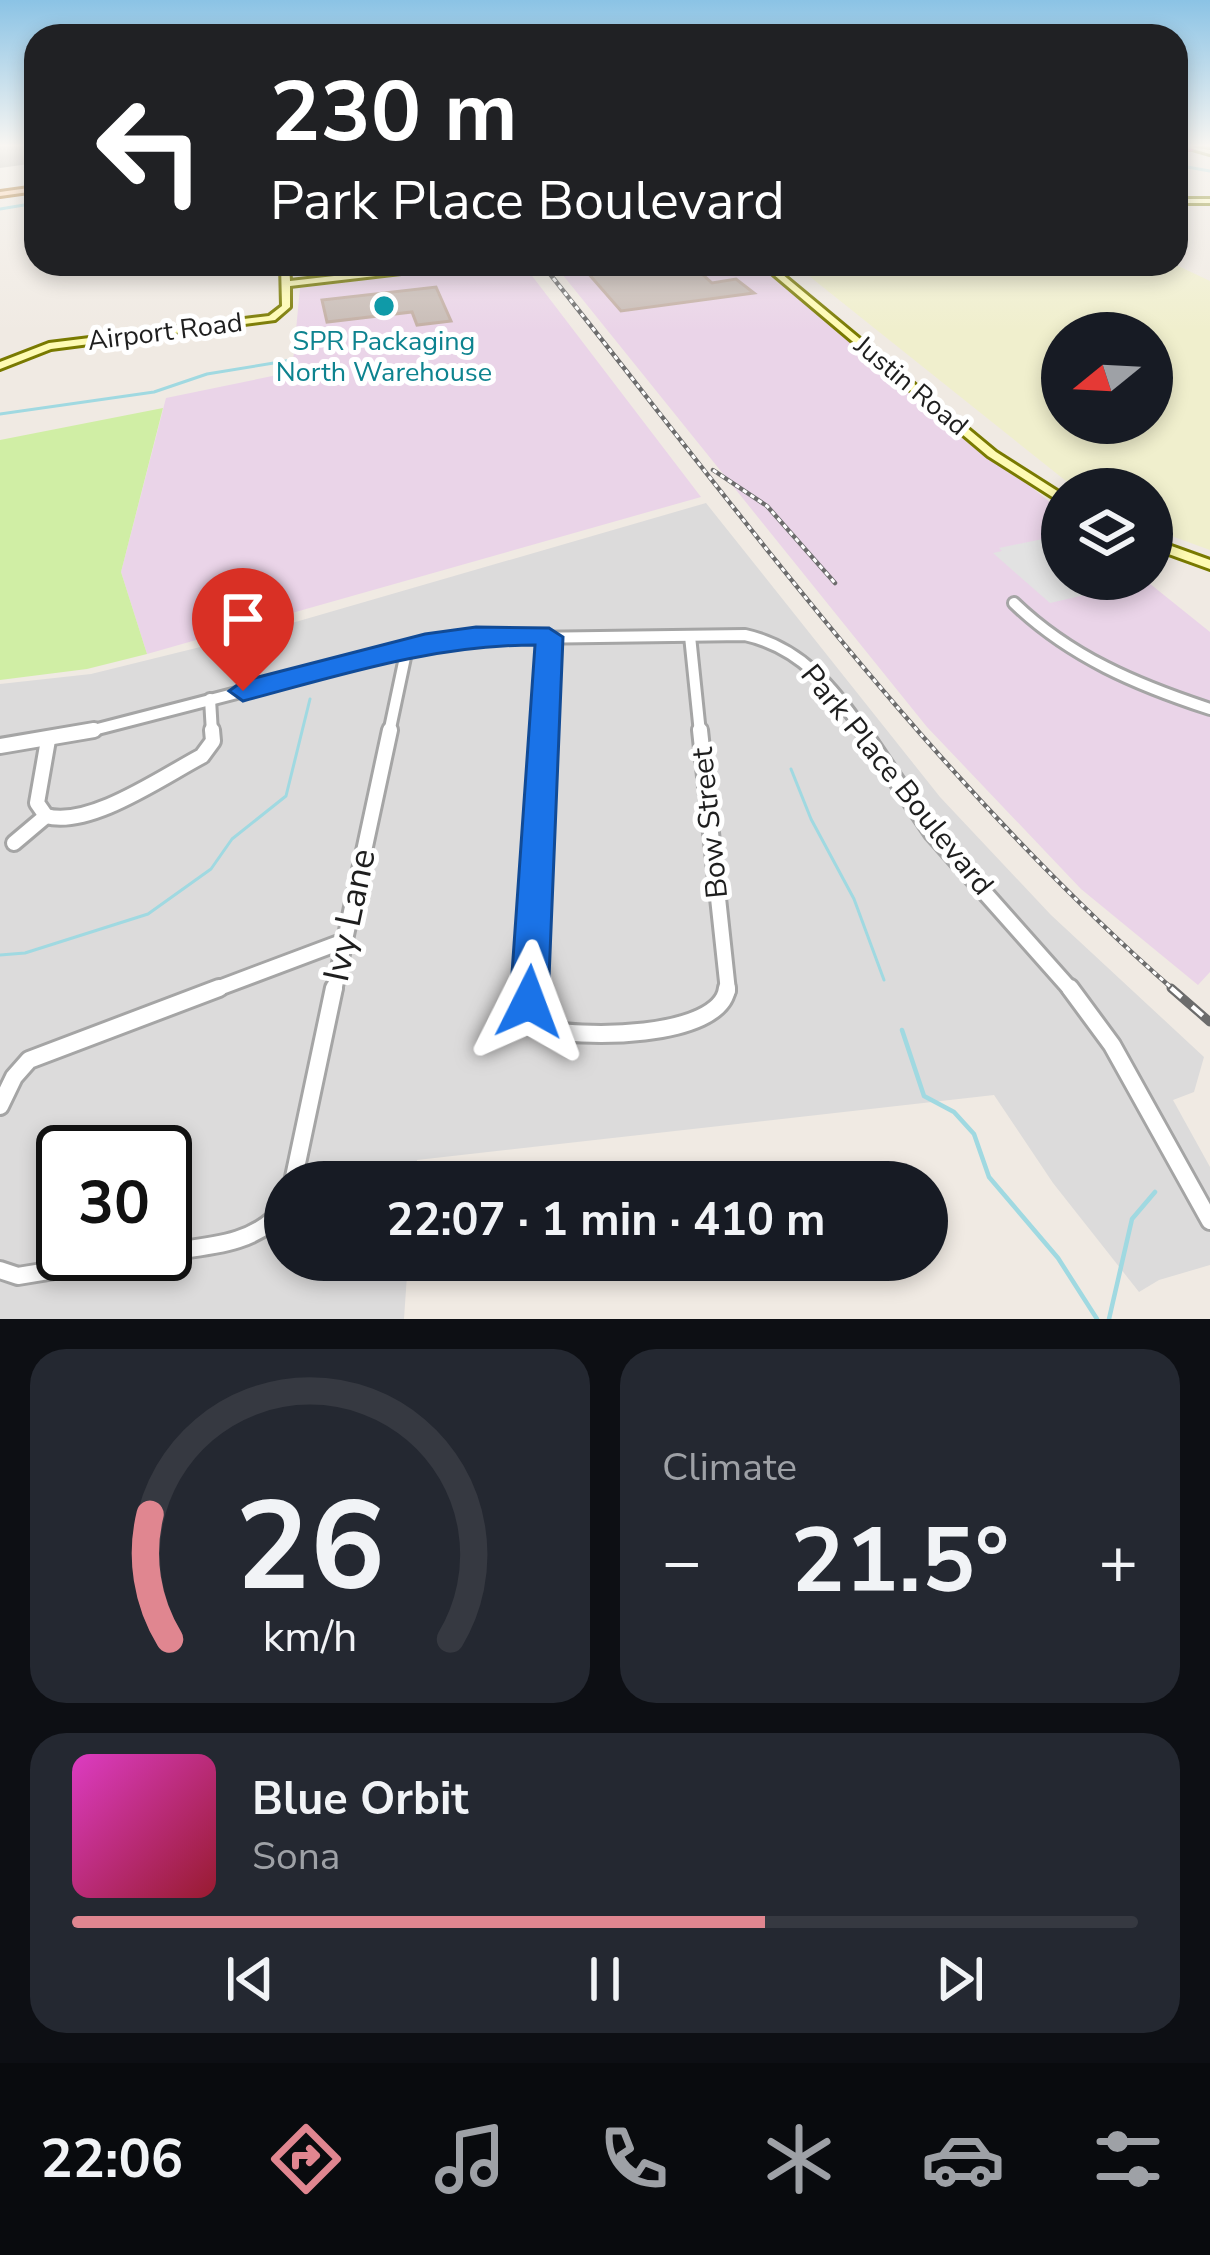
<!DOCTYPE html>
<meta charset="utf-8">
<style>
body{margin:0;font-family:"Nunito Sans",sans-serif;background:#242831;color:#f1f3f6;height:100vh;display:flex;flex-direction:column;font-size:45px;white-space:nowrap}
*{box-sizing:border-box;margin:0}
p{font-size:39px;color:#9ea1a6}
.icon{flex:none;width:66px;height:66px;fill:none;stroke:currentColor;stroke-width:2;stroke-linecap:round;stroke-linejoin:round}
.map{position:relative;height:1319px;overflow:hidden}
.panel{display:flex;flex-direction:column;gap:30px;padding:30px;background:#0d0f14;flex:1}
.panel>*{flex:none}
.guide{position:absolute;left:24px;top:24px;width:1164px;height:252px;border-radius:36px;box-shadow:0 6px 18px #0003;background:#202124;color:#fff;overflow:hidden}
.needle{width:78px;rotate:252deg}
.fabs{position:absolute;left:1041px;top:312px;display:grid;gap:24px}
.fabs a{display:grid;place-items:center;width:132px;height:132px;border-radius:50%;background:#171b24;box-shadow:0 6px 18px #0003;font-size:60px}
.speed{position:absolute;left:36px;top:1125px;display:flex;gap:24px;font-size:60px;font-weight:700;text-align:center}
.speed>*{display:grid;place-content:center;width:156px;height:156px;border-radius:50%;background:#171b24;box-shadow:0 6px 18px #0003;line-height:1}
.speed .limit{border:6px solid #111;border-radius:18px;background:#fff;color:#111}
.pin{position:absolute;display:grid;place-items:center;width:102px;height:102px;color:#fff;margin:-123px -51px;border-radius:50% 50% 50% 0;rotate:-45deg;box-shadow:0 0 12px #0007}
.pin .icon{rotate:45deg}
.me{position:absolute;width:132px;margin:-66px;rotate:3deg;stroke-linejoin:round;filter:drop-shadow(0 0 9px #0008)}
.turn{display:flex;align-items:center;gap:42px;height:252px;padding:0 48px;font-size:54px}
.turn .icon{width:156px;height:156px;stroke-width:2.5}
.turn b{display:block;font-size:84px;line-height:102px}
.big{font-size:90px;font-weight:700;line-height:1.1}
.panel .card{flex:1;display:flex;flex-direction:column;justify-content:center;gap:18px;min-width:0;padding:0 42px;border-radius:36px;background:#242831}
.panel .dial{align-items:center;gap:0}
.dial svg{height:312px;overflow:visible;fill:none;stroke:#363941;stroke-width:7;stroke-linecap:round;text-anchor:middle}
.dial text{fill:#f1f3f6;stroke:none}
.song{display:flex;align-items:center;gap:36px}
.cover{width:144px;height:144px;border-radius:18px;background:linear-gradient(135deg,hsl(310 70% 55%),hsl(350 70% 35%))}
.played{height:12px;border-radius:6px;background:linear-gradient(90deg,#e08690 65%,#363941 65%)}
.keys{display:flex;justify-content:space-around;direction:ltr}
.heat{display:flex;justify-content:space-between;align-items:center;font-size:66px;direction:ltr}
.panel .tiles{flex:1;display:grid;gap:30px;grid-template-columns:1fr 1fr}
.card:last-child{grid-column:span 2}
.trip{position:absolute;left:264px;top:1161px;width:684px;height:120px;border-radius:60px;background:#171b24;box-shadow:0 6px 18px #0003;font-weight:700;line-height:120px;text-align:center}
.tab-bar{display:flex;height:192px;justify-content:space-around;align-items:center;background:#090b0e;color:#9ea1a6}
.tab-bar .icon{width:84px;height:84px}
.tab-bar .selected{color:#e08690}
.tab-bar b{font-size:54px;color:#f1f3f6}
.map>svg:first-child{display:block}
.residential{fill:#dcdbdb;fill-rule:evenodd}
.industrial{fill:#ead4e8}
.farmland{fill:#f0efcd;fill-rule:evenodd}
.grass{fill:#d0eea5}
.parking{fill:#e2e2e2}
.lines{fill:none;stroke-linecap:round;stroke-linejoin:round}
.stream-far1{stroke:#a0d9e1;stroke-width:3}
.stream{stroke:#a0d9e1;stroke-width:4.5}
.taxiway{fill:#aeaba8;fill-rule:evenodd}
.runway{fill:#aeaba8;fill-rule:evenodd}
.building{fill:#c8bcb6;stroke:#c3afa4;stroke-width:3}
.street-far2-casing{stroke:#a5a5a5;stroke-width:16}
.street-far1-casing{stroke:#a5a5a5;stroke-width:20}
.street-casing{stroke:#a5a5a5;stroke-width:22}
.secondary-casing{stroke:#797a00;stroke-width:6}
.primary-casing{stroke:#985700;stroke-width:6}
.highway-casing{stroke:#e81672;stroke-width:6}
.street-far2{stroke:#fff;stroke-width:10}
.street-far1{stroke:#fff;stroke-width:14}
.street{stroke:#fff;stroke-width:16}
.secondary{fill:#fefbb3;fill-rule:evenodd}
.primary{fill:#ffc999;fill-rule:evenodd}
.highway{fill:#ee84a2;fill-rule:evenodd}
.rail-far1-casing{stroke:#6c6c6c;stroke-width:4.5}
.rail-casing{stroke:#6c6c6c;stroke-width:9}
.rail-far1{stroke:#fff;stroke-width:3;stroke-dasharray:4.5;stroke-linecap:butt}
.rail{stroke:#fff;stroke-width:4.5;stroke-dasharray:14;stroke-linecap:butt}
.route{fill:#1a73e8;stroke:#114b97;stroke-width:3}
.culture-dot{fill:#0f9aa8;stroke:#fff;stroke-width:4.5}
.labels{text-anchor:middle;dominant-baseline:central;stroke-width:10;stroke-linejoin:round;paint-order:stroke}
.far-street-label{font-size:27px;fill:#1e1e1e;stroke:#fff}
.far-culture-label{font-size:27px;fill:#0d838f;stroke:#fff}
.street-label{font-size:30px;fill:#1e1e1e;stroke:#fff}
.near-street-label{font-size:36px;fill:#1e1e1e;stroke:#fff}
</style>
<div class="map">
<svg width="1210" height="1319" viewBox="0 0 1210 1319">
<rect width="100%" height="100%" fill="#f0eae3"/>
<!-- residential -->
<path class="residential" d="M 706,503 L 940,797 L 1051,915 L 1204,1057 L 1194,1092 L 1173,1100 L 1210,1167 L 1210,1265 L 1159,1280 L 1139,1292 L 1053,1183 L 994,1095 L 417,1160 L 414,1182 L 285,1182 L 285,1260 L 408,1260 L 404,1319 L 0,1319 L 0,684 L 91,674 L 261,632 ZM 63,1152 L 165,1152 L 165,1254 L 63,1254 Z"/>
<!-- industrial -->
<g class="industrial">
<path d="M 501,264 L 523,264 L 701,497 L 147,654 L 121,572 L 166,398 L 292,372 L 300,288 Z"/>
<path d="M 554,264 L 757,264 L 1062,512 L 1062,579 L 1144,579 L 1210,632 L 1210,972 L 1198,985 L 1081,889 L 927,727 Z"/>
</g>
<!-- farmland -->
<path class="farmland" d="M 794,264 L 1174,264 L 1210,281 L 1210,550 L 1152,529 L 1152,489 L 1076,489 ZM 1062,333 L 1152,333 L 1152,423 L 1062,423 Z"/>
<!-- grass -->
<path class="grass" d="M 163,408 L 121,572 L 147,654 L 87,669 L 0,680 L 0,440 Z"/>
<!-- parking -->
<path class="parking" d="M 1062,535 L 1062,579 L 1121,579 L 1128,585 L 1050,603 L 993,553 L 1002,551 L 999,548 Z"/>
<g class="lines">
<!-- stream-far1 -->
<g class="stream-far1">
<path d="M 1176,165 L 1210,171"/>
<path d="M 0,209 L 36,203"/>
<path d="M 0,414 L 154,392 L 207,374 L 292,360"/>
<path d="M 791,769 L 811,819 L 854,899 L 884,980"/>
<path d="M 0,955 L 25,953 L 148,914 L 211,869 L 232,839 L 286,796 L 310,699"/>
</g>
<!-- stream -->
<g class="stream">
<path d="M 902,1030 L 924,1096 L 954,1112 L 974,1134 L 989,1177 L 1058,1258 L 1097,1319"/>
<path d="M 1109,1319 L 1132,1219 L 1155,1192"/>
</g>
<!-- taxiway -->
<path class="taxiway" d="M 0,146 L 24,146 L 0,152 Z"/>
<!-- runway -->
<path class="runway" d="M 36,146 L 36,163 L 0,168 L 0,148 Z"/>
</g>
<!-- building -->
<g class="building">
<path d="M 580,264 L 691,264 L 712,283 L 736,279 L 754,293 L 621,311 Z"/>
<path d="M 436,287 L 451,321 L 417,325 L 412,312 L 327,322 L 322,300 Z"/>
</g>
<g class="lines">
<defs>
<g id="street-far2">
<path d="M 1014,603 C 1070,657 1137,685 1210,709"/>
<path d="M 690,636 L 700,733"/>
<path d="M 210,699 L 212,733"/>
<path d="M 82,733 L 446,639 L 745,635 C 800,647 834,688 864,733"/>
<path d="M 389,733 L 407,648"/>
<path d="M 544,733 L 549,636"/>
</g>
<g id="street-far1">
<path d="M 700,730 L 728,991"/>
<path d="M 862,730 L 931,832 L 1072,991"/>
<path d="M 48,740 L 37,803 L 46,816 C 90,828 162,777 202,756 L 213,741 L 212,730"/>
<path d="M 0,746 L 94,730"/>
<path d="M 14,843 L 46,816"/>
<path d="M 211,991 L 344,941"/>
<path d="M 334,991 L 390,730"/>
<path d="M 530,991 L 544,730"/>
</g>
<g id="street">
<path d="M 530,988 L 537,1027 C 575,1040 722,1039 727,988"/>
<path d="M 1070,988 L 1112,1045 L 1210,1221"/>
<path d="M 0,1106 L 14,1077 L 29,1060 L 219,988"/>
<path d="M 293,1182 L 334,988"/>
<path d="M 165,1252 C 209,1246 255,1245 285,1208"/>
<path d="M 0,1270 L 18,1276 L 152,1254"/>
</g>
<g id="secondary">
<path d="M 1185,146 L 1210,150 L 1210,154 L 1186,147 Z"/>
<rect x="1176" y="199" width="34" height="4"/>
<path d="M 281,264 L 289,264 L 290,281 L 440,264 L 465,264 L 461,266 L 290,286 L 290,307 L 275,320 L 51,349 L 0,369 L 0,362 L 49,343 L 269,316 L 282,306 Z"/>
<path d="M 761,264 L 770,264 L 996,452 L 1062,494 L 1062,503 L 988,456 Z"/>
<path d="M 1152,539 L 1210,560 L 1210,569 L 1152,548 Z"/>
</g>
<path id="primary" d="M 36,187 L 36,191 L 0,196 L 0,192 Z"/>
<path id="highway" d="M 1185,146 L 1192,146 L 1193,147 L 1189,149 Z"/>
</defs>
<!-- street-far2 casing -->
<use href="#street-far2" class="street-far2-casing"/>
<!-- street-far1 casing -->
<use href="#street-far1" class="street-far1-casing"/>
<!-- street casing -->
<use href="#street" class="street-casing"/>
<!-- secondary casing -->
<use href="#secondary" class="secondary-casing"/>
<!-- primary casing -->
<use href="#primary" class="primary-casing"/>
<!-- highway casing -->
<use href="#highway" class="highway-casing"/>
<!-- street-far2 -->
<use href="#street-far2" class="street-far2"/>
<!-- street-far1 -->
<use href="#street-far1" class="street-far1"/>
<!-- street -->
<use href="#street" class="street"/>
<!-- secondary -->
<use href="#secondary" class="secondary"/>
<!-- primary -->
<use href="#primary" class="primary"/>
<!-- highway -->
<use href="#highway" class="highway"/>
<defs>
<g id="rail-far1">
<path d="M 542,264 C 742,515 932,779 1175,991"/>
<path d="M 713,470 L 767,506 L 835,583"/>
</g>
<path id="rail" d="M 1171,988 L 1210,1022"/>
</defs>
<!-- rail-far1 casing -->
<use href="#rail-far1" class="rail-far1-casing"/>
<!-- rail casing -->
<use href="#rail" class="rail-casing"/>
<!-- rail-far1 -->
<use href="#rail-far1" class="rail-far1"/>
<!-- rail -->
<use href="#rail" class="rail"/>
</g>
<!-- sky -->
<linearGradient id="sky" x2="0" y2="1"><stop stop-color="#8bc3e5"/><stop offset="0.44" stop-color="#f8f6f2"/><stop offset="1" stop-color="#f8f6f2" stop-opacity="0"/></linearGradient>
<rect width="1210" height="331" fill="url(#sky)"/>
<!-- route -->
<path class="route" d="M 476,627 L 549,628 L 563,637 L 548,1002 L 543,1015 L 529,1020 L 516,1015 L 510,1002 L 535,645 C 433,645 341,675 243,701 L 229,691 L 243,681 L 425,634 Z"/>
<!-- markers -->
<circle class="culture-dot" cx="384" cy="306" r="12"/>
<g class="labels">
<!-- far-street labels -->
<g class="far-street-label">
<text transform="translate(165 332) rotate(-7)">Airport Road</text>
<text transform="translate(911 386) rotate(40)">Justin Road</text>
</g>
<!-- far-culture labels -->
<g class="far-culture-label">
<text x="384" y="341">SPR Packaging<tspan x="384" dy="31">North Warehouse</tspan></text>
</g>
<!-- street labels -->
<g class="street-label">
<text transform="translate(897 780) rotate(51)">Park Place Boulevard</text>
<text transform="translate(710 823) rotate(-96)">Bow Street</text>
</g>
<!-- near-street labels -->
<g class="near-street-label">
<text transform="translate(350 915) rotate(-78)">Ivy Lane</text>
</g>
</g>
</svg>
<div class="fabs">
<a><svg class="needle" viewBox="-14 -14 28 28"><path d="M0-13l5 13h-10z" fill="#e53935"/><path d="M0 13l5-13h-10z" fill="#9ea1a6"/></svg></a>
<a><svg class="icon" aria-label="layers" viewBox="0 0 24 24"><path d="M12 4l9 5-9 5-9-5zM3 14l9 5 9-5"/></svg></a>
</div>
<div class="speed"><div class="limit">30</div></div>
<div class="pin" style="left:243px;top:691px;background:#d93025"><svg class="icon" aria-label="arrive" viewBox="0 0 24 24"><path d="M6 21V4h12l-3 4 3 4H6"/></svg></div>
<svg class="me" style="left:529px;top:1002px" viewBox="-20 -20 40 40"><path d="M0-17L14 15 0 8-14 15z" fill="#1a73e8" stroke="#fff" stroke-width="4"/></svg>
<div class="trip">22:07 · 1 min · 410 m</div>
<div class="guide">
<div class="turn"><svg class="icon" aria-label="left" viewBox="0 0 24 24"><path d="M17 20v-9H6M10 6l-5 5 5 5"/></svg><div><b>230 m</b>Park Place Boulevard</div></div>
</div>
</div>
<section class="panel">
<div class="tiles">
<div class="card dial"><svg viewBox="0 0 100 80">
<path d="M14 69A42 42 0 1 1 86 69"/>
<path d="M14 69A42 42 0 0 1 9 37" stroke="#e08690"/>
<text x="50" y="56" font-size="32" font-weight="700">26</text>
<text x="50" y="72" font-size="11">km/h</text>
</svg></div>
<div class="card"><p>Climate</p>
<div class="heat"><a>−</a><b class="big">21.5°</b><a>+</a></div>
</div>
<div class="card">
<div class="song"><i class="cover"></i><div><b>Blue Orbit</b><p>Sona</p></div></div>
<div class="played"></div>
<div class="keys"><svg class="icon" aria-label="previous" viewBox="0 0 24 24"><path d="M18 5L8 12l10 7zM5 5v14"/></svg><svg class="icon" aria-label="pause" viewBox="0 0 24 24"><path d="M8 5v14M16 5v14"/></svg><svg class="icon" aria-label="next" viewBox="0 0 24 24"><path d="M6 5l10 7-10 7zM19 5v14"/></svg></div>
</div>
</div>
</section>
<nav class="tab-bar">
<b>22:06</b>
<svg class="icon selected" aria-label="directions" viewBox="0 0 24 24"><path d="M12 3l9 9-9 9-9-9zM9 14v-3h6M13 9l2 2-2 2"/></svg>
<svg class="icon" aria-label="music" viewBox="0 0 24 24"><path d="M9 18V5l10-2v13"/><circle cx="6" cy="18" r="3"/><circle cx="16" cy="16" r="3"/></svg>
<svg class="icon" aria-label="phone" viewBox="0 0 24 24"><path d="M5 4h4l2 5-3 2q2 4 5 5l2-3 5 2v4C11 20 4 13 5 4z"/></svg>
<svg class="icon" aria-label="climate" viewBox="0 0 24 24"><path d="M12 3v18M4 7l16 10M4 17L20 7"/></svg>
<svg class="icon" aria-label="car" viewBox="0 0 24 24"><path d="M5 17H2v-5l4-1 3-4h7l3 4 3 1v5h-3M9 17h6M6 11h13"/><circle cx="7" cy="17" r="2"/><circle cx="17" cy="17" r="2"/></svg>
<svg class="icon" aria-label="filters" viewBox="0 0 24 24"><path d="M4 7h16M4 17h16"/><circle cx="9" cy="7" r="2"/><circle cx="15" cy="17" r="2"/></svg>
</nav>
